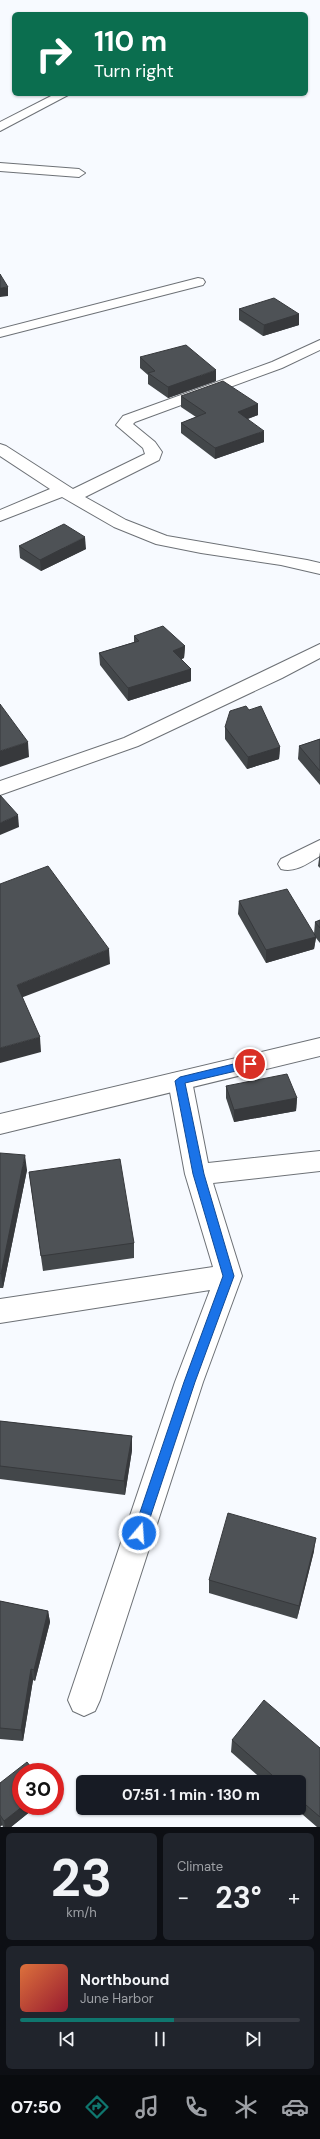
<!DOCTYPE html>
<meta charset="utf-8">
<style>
body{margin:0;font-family:"DM Sans",sans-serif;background:#20242c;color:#f1f3f6;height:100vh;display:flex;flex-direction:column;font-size:15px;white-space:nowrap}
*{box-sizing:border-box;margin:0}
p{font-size:13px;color:#9ea1a6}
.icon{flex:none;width:22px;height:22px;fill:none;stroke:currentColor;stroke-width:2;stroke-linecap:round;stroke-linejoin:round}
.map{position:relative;height:1827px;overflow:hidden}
.details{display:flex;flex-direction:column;gap:6px;padding:6px;background:#0d0f14;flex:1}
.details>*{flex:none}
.hud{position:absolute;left:12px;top:12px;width:296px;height:84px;border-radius:6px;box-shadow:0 1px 3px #0004;background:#0b6e4f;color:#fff;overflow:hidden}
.speed{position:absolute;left:12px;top:1763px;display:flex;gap:8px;font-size:20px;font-weight:700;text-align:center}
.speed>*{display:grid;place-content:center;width:52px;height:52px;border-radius:50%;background:#171b24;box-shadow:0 1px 3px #0004;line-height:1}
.speed .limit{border:6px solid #d22;background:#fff;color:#111}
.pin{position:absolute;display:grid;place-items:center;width:34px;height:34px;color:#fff;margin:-17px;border:2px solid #fff;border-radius:50%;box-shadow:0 1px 4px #0007}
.me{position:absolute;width:44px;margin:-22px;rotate:18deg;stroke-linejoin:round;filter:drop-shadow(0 0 3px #0008)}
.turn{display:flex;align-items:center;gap:14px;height:84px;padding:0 16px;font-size:18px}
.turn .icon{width:52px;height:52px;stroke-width:2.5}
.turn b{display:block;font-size:28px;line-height:34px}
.big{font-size:30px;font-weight:700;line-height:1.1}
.details .tile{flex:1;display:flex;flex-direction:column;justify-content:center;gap:6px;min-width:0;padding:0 14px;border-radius:6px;background:#20242c}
.details .dial{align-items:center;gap:0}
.dial b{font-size:52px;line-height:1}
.song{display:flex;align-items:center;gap:12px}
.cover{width:48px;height:48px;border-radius:6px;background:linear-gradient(135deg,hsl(20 70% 55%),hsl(350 70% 35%))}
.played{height:4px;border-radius:2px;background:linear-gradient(90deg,#0f766e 55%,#363941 55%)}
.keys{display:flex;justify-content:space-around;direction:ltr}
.heat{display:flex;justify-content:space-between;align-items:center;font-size:22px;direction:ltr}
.details .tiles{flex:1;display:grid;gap:6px;grid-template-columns:1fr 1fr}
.tile:last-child{grid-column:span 2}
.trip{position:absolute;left:76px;top:1775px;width:230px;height:40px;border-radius:6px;background:#171b24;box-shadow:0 1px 3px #0004;font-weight:700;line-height:40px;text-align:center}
.tabs{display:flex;height:64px;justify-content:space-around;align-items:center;background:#090b0e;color:#9ea1a6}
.tabs .icon{width:28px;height:28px}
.tabs .selected{color:#0f766e}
.tabs b{font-size:18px;color:#f1f3f6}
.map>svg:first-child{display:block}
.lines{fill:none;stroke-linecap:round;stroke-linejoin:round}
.street-casing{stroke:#6d7176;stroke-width:2}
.secondary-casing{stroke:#6d7176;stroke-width:2}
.street{fill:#fff;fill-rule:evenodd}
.secondary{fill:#fff;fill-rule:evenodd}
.wall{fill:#43474a}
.shaded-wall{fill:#37393c}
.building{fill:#4e5256;stroke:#37393c}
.route{fill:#1a73e8;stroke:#114b97}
</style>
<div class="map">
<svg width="320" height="1827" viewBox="0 0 320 1827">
<rect width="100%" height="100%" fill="#f7faff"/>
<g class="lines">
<defs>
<g id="street">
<path d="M 55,94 L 70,94 L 0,131 L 0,122 Z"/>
<path d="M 0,163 L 79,169 L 85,173 L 79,177 L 0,171 Z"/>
<path d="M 198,278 L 203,279 L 205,282 L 203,285 L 0,337 L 0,329 Z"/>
<path d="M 320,340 L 320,350 L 282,368 L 135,422 L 133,424 L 155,442 L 162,452 L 159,460 L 85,497 L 126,520 L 167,536 L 307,560 L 320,563 L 320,574 L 281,565 L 201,553 L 156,544 L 114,527 L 62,497 L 0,521 L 0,510 L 50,489 L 0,456 L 0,444 L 6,446 L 73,489 L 145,454 L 143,448 L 116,425 L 123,416 L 272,362 Z"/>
<path d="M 320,644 L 320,658 L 282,678 L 138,746 L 0,795 L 0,781 L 124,738 Z"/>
<path d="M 320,840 L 320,856 C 308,863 296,873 281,869 L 278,864 L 281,859 Z"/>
<path d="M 180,1072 L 189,1074 L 192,1081 L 208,1163 L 320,1151 L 320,1171 L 213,1183 L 242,1276 L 203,1382 L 100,1700 L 95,1711 L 84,1716 L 73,1711 L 68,1700 L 175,1382 L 210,1290 L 0,1323 L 0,1299 L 213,1267 L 185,1174 L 168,1081 L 171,1074 Z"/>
</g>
<path id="secondary" d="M 320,1038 L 320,1056 L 0,1134 L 0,1114 Z"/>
</defs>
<!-- street casing -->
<use href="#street" class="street-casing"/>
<!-- secondary casing -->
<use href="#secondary" class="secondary-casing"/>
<!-- street -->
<use href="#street" class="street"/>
<!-- secondary -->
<use href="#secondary" class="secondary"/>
</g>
<!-- wall -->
<g class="wall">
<path d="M 239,309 L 299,314 L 299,325 L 263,336 L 239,320 Z"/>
<path d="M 140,357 L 216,381 L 168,398 L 148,384 L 148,375 L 140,368 Z"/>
<path d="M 181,396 L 258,404 L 258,415 L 248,419 L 264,442 L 215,459 L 181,433 L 181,423 L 196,417 L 181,407 Z"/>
<path d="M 19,546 L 86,549 L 41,571 L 20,558 Z"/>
<path d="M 134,636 L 185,646 L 184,658 L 181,659 L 191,669 L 191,681 L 128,701 L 100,665 L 99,653 L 134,642 Z"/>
<path d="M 225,727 L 280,747 L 279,759 L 247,769 L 225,739 Z"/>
<path d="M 320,739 L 320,785 L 298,759 L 299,746 Z"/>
<path d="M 320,852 L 320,868 L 318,866 Z"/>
<path d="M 239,901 L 314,934 L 315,922 L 320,920 L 320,943 L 316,938 L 314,949 L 266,963 L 238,914 Z"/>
<path d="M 226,1086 L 297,1098 L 296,1111 L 234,1122 L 226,1098 Z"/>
<path d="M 0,1153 L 27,1170 L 3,1288 L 0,1288 Z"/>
<path d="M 29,1172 L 134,1243 L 134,1258 L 43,1271 L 31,1187 Z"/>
<path d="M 0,1421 L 132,1436 L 132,1450 L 125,1495 L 0,1479 Z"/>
<path d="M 314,1551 L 297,1619 L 209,1593 L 209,1580 Z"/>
<path d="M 0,1601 L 48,1611 L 50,1622 L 35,1681 L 33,1680 L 23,1741 L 0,1739 Z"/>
<path d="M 232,1740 L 320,1748 L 320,1827 L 317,1827 L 295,1808 L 299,1808 L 299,1782 L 265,1782 L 231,1752 Z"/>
<path d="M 0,1783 L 21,1806 L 37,1806 L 11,1827 L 3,1827 L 2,1825 L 0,1827 Z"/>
</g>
<!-- shaded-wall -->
<g class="shaded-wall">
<path d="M 8,287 L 8,296 L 0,297 L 0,288 Z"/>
<path d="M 299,314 L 299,325 L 263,336 L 264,325 Z"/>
<path d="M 216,370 L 216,381 L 168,398 L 168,387 Z"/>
<path d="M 258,404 L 258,415 L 238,422 L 238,412 Z"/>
<path d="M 264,431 L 264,442 L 215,459 L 215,448 Z"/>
<path d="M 85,537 L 86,549 L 41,571 L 40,560 Z"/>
<path d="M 185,646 L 184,658 L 172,663 L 173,651 Z"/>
<path d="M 191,669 L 191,681 L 128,701 L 128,688 Z"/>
<path d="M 28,742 L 29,757 L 0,767 L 0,751 Z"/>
<path d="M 280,747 L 279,759 L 247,769 L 248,757 Z"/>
<path d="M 18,815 L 19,827 L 0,835 L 0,823 Z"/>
<path d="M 316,937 L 314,949 L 266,963 L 266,950 Z"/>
<path d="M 109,949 L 110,964 L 18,999 L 17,985 Z"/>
<path d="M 40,1037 L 41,1052 L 0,1063 L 0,1048 Z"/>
<path d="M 297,1098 L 296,1111 L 234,1122 L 234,1110 Z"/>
<path d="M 25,1155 L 27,1170 L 3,1288 L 1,1274 Z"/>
<path d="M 132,1436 L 132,1450 L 125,1495 L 124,1481 Z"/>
<path d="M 316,1538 L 314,1551 L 297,1619 L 299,1606 Z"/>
<path d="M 48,1611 L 50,1622 L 35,1681 L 34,1670 Z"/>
<path d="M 31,1669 L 33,1680 L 23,1741 L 21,1730 Z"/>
<path d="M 23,1806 L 37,1806 L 11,1827 L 5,1827 L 4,1821 Z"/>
<path d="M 0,1815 L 2,1825 L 0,1827 Z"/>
</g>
<!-- building -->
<g class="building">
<path d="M 0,274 L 8,287 L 0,288 Z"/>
<path d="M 274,298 L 299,314 L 264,325 L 239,309 Z"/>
<path d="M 186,345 L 216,370 L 168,387 L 148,373 L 155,371 L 140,357 Z"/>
<path d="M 223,381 L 258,404 L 238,412 L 264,431 L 215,448 L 181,423 L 206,413 L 181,396 Z"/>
<path d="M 64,524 L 85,537 L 40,560 L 19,546 Z"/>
<path d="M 163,626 L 185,646 L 173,651 L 191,669 L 128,688 L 99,653 L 139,641 L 134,636 Z"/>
<path d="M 0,704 L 28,742 L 0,751 Z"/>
<path d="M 246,706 L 249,710 L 261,706 L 280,747 L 248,757 L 225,727 L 230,711 Z"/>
<path d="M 320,739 L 320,771 L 299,746 Z"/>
<path d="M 0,795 L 18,815 L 0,823 Z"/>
<path d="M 48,866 L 109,949 L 17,985 L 40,1037 L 0,1048 L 0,884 Z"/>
<path d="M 287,889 L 316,937 L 266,950 L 239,901 Z"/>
<path d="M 320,920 L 320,928 L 315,922 Z"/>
<path d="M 287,1074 L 297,1098 L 234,1110 L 226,1086 Z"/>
<path d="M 0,1153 L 25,1155 L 1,1274 L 0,1273 Z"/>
<path d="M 120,1159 L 134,1243 L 41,1256 L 29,1172 Z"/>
<path d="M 0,1421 L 132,1436 L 124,1481 L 0,1466 Z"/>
<path d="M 228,1513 L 316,1538 L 299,1606 L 209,1580 Z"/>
<path d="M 0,1601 L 48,1611 L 34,1670 L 31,1669 L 21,1730 L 0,1728 Z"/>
<path d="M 264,1700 L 320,1748 L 320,1817 L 299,1799 L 299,1782 L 280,1782 L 232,1740 Z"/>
<path d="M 27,1762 L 35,1772 L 21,1772 L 21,1806 L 23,1806 L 4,1821 L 0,1815 L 0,1783 Z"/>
</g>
<!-- route -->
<path class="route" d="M 250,1060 L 255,1064 L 253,1067 L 185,1083 L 204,1174 L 234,1276 L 195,1382 L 145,1533 L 144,1537 L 139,1539 L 135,1537 L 133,1533 L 184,1382 L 223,1276 L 193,1174 L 175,1081 L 180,1077 Z"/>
</svg>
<div class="speed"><div class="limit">30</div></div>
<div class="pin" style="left:250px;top:1064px;background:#d93025"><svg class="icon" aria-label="arrive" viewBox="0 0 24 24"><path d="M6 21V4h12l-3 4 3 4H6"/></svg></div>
<svg class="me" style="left:139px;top:1533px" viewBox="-20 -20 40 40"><circle r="17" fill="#1a73e8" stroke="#fff" stroke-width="3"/><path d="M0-11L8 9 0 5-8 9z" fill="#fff"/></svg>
<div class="trip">07:51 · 1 min · 130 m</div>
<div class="hud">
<div class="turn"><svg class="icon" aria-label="right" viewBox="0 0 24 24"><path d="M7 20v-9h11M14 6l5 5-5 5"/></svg><div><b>110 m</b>Turn right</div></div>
</div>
</div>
<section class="details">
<div class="tiles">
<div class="tile dial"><b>23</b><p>km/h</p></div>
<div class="tile"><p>Climate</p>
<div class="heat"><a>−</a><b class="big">23°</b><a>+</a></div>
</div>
<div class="tile">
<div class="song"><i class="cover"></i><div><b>Northbound</b><p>June Harbor</p></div></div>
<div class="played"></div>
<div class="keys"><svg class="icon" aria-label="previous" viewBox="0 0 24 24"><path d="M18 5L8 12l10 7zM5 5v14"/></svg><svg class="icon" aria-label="pause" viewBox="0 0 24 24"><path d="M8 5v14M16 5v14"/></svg><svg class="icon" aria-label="next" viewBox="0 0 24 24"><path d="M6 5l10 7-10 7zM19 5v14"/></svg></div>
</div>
</div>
</section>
<nav class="tabs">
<b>07:50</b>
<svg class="icon selected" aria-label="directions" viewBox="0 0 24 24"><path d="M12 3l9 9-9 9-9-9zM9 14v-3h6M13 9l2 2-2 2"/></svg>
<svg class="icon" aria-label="music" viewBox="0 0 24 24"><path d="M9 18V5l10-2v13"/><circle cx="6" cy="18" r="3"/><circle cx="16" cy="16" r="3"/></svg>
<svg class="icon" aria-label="phone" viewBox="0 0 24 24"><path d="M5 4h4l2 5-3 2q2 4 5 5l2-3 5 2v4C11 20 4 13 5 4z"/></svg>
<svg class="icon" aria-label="climate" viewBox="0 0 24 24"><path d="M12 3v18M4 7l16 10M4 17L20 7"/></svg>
<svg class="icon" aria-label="car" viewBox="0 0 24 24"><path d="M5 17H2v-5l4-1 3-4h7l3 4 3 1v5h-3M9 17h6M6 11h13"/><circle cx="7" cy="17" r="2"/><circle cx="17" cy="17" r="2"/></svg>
</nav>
